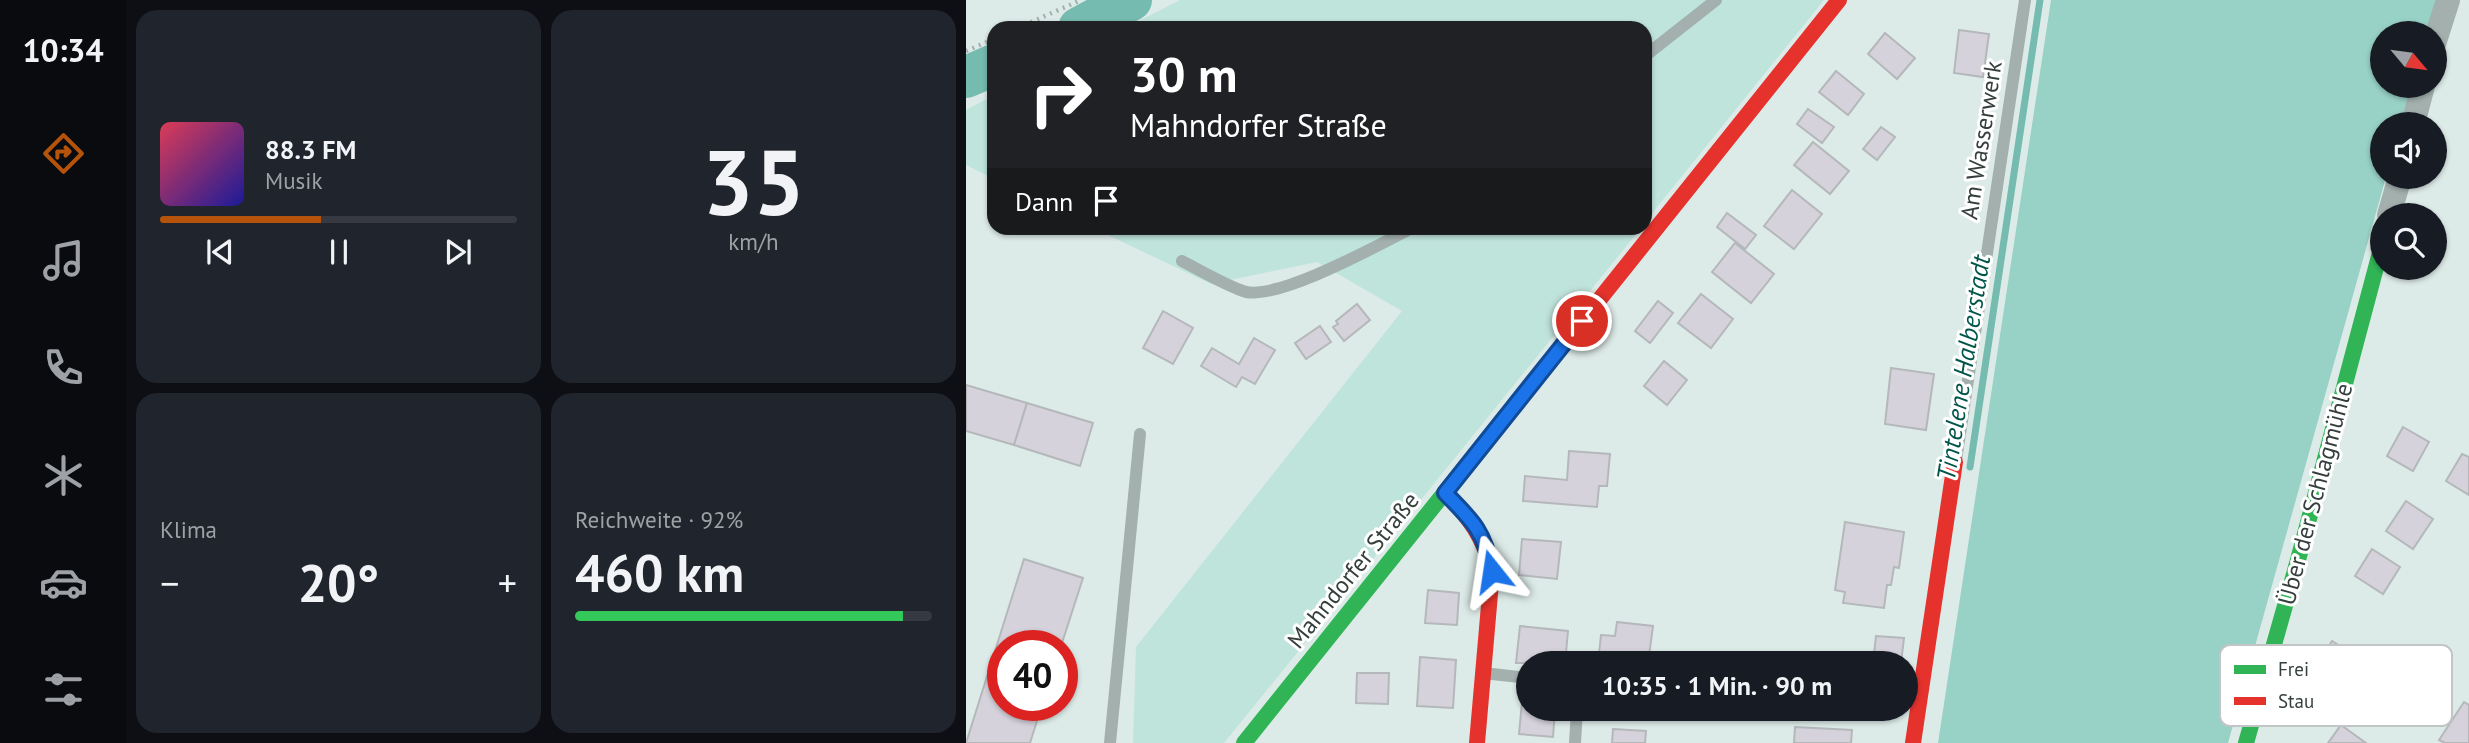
<!DOCTYPE html>
<html lang="de">
<meta charset="utf-8">
<style>
body{margin:0;font-family:"PT Sans",sans-serif;background:#20242c;color:#f1f3f6;height:100vh;display:flex;flex-direction:column;font-size:26px;white-space:nowrap}
*{box-sizing:border-box;margin:0}
p{font-size:23px;color:#9ea1a6}
.icon{flex:none;width:38px;height:38px;fill:none;stroke:currentColor;stroke-width:2;stroke-linecap:round;stroke-linejoin:round}
.map{position:relative;flex:1;overflow:hidden}
.details{display:flex;flex-direction:column;gap:10px;padding:10px;background:#0d0f14;width:840px}
.details>*{flex:none}
.hud{position:absolute;left:21px;top:21px;width:665px;height:214px;border-radius:21px;box-shadow:0 2px 5px #0004;background:#202124;color:#fff;overflow:hidden}
.needle{width:46px;rotate:119deg}
.fabs{position:absolute;left:1404px;top:21px;display:grid;gap:14px}
.fabs a{display:grid;place-items:center;width:77px;height:77px;border-radius:50%;background:#171b24;box-shadow:0 2px 5px #0004;font-size:35px}
.speed{position:absolute;left:21px;top:630px;display:flex;gap:14px;font-size:35px;font-weight:700;text-align:center}
.speed>*{display:grid;place-content:center;width:91px;height:91px;border-radius:50%;background:#171b24;box-shadow:0 2px 5px #0004;line-height:1}
.speed .limit{border:10px solid #d22;background:#fff;color:#111}
.pin{position:absolute;display:grid;place-items:center;width:60px;height:60px;color:#fff;margin:-30px;border:4px solid #fff;border-radius:50%;box-shadow:0 2px 7px #0007}
.me{position:absolute;width:77px;margin:-38px;rotate:345deg;stroke-linejoin:round;filter:drop-shadow(0 0 5px #0008)}
.turn{display:flex;align-items:center;gap:24px;height:147px;padding:0 28px;font-size:32px}
.turn .icon{width:91px;height:91px;stroke-width:2.5}
.turn b{display:block;font-size:49px;line-height:60px}
.then{display:flex;align-items:center;height:66px;padding:0 28px;background:#0003;gap:14px;font-size:26px}
.big{font-size:52px;font-weight:700;line-height:1.1}
.details .card{flex:1;display:flex;flex-direction:column;justify-content:center;gap:10px;min-width:0;padding:0 24px;border-radius:21px;background:#20242c}
.details .dial{align-items:center;gap:0}
.dial b{font-size:91px;line-height:1}
.song{display:flex;align-items:center;gap:21px}
.cover{width:84px;height:84px;border-radius:10px;background:linear-gradient(135deg,hsl(350 70% 55%),hsl(240 70% 35%))}
.played{height:7px;border-radius:4px;background:linear-gradient(90deg,#b45309 45%,#363941 45%)}
.keys{display:flex;justify-content:space-around;direction:ltr}
.heat{display:flex;justify-content:space-between;align-items:center;font-size:38px;direction:ltr}
.charge{height:10px;border-radius:5px;background:linear-gradient(90deg,#34c759 92%,#363941 0)}
.details .tiles{flex:1;display:grid;gap:10px;grid-template-columns:repeat(2,1fr)}
.trip{position:absolute;left:550px;top:651px;width:402px;height:70px;border-radius:35px;background:#171b24;box-shadow:0 2px 5px #0004;font-weight:700;line-height:70px;text-align:center}
main{display:flex;flex:1;min-height:0}
.tabs{display:flex;flex-direction:column;width:126px;justify-content:space-around;align-items:center;background:#090b0e;color:#9ea1a6}
.tabs .icon{width:49px;height:49px}
.tabs .active{color:#b45309}
.tabs b{font-size:32px;color:#f1f3f6}
.map>svg:first-child{display:block}
.green{fill:#bfe4dc}
.forest{fill:#98d1c6}
.lines{fill:none;stroke-linecap:round;stroke-linejoin:round}
.stream{stroke:#76bbaf;stroke-width:7}
.river{stroke:#76bbaf;stroke-width:42}
.building{fill:#d5d2db;stroke:#b4b8ba;stroke-width:2}
.path{stroke:#a5b0ad;stroke-width:4.5;stroke-dasharray:2 5;stroke-linecap:butt}
.lane{stroke:#a3b0ad;stroke-width:12}
.street{stroke:#a3b0ad;stroke-width:24}
.fast{stroke:#30b455;stroke-width:16}
.jam{stroke:#e5322d;stroke-width:16}
.route-casing{stroke:#114b97;stroke-width:18}
.route{stroke:#1a73e8;stroke-width:12}
.labels{text-anchor:middle;dominant-baseline:central;stroke-width:6;stroke-linejoin:round;paint-order:stroke}
.street-label{font-size:24px;fill:#353f3d;stroke:#fff}
.water-label{font-size:26px;font-style:italic;fill:#01564a;stroke:#fff}
.key{fill:#fff;stroke:#c2c5c5;stroke-width:2}
.key-label{font-size:19px;fill:#353f3d}
</style>
<main>
<nav class="tabs">
<b>10:34</b>
<svg class="icon active" aria-label="directions" viewBox="0 0 24 24"><path d="M12 3l9 9-9 9-9-9zM9 14v-3h6M13 9l2 2-2 2"/></svg>
<svg class="icon" aria-label="music" viewBox="0 0 24 24"><path d="M9 18V5l10-2v13"/><circle cx="6" cy="18" r="3"/><circle cx="16" cy="16" r="3"/></svg>
<svg class="icon" aria-label="phone" viewBox="0 0 24 24"><path d="M5 4h4l2 5-3 2q2 4 5 5l2-3 5 2v4C11 20 4 13 5 4z"/></svg>
<svg class="icon" aria-label="climate" viewBox="0 0 24 24"><path d="M12 3v18M4 7l16 10M4 17L20 7"/></svg>
<svg class="icon" aria-label="car" viewBox="0 0 24 24"><path d="M5 17H2v-5l4-1 3-4h7l3 4 3 1v5h-3M9 17h6M6 11h13"/><circle cx="7" cy="17" r="2"/><circle cx="17" cy="17" r="2"/></svg>
<svg class="icon" aria-label="filters" viewBox="0 0 24 24"><path d="M4 7h16M4 17h16"/><circle cx="9" cy="7" r="2"/><circle cx="15" cy="17" r="2"/></svg>
</nav>
<section class="details">
<div class="tiles">
<div class="card">
<div class="song"><i class="cover"></i><div><b>88.3 FM</b><p>Musik</p></div></div>
<div class="played"></div>
<div class="keys"><svg class="icon" aria-label="previous" viewBox="0 0 24 24"><path d="M18 5L8 12l10 7zM5 5v14"/></svg><svg class="icon" aria-label="pause" viewBox="0 0 24 24"><path d="M8 5v14M16 5v14"/></svg><svg class="icon" aria-label="next" viewBox="0 0 24 24"><path d="M6 5l10 7-10 7zM19 5v14"/></svg></div>
</div>
<div class="card dial"><b>35</b><p>km/h</p></div>
<div class="card"><p>Klima</p>
<div class="heat"><a>−</a><b class="big">20°</b><a>+</a></div>
</div>
<div class="card"><p>Reichweite · 92%</p><b class="big">460 km</b><div class="charge"></div></div>
</div>
</section>
<div class="map">
<svg width="1503" height="743" viewBox="0 0 1503 743">
<rect width="100%" height="100%" fill="#ddebe8"/>
<!-- green -->
<g class="green">
<path d="M 214,0 L 858,0 L 679,222 L 679,28 L 159,28 Z"/>
<path d="M 28,95 L 28,179 L 0,165 L 0,110 Z"/>
<path d="M 127,228 L 675,228 L 258,743 L 167,743 L 170,647 L 436,311 L 351,262 L 245,284 Z"/>
</g>
<!-- forest -->
<path class="forest" d="M 1085,0 L 1475,0 L 1462,33 L 1416,33 L 1416,86 L 1445,86 L 1435,124 L 1416,124 L 1416,177 L 1420,177 L 1262,743 L 972,743 Z"/>
<g class="lines">
<!-- stream -->
<path class="stream" d="M 1004,467 L 1074,0"/>
<!-- river -->
<g class="river">
<path d="M 113,28 L 165,0"/>
<path d="M 0,77 L 28,65"/>
</g>
</g>
<!-- building -->
<g class="building">
<path d="M 993,30 L 1023,34 L 1017,77 L 988,73 Z"/>
<path d="M 919,33 L 949,58 L 931,79 L 902,54 Z"/>
<path d="M 870,71 L 898,94 L 882,115 L 853,92 Z"/>
<path d="M 842,109 L 868,127 L 856,143 L 831,124 Z"/>
<path d="M 915,127 L 929,137 L 911,160 L 897,149 Z"/>
<path d="M 847,142 L 883,171 L 864,194 L 828,165 Z"/>
<path d="M 826,190 L 856,214 L 828,249 L 798,226 Z"/>
<path d="M 761,213 L 790,235 L 779,249 L 751,227 Z"/>
<path d="M 769,243 L 808,274 L 785,303 L 746,272 Z"/>
<path d="M 735,294 L 767,319 L 745,348 L 712,323 Z"/>
<path d="M 692,301 L 707,313 L 684,343 L 669,331 Z"/>
<path d="M 391,304 L 404,320 L 378,341 L 367,327 L 372,324 L 370,321 Z"/>
<path d="M 197,311 L 227,328 L 207,364 L 177,348 Z"/>
<path d="M 354,326 L 365,342 L 340,359 L 329,343 Z"/>
<path d="M 288,338 L 309,350 L 289,384 L 276,377 L 270,387 L 235,366 L 246,348 L 273,364 Z"/>
<path d="M 698,361 L 721,380 L 701,405 L 678,386 Z"/>
<path d="M 925,368 L 968,374 L 960,430 L 919,424 Z"/>
<path d="M 0,385 L 61,403 L 48,445 L 0,431 Z"/>
<path d="M 61,403 L 127,423 L 114,466 L 48,445 Z"/>
<path d="M 1437,427 L 1463,442 L 1447,471 L 1421,456 Z"/>
<path d="M 603,451 L 644,454 L 641,486 L 633,486 L 631,507 L 557,501 L 559,476 L 601,480 Z"/>
<path d="M 1496,454 L 1503,457 L 1503,495 L 1480,481 Z"/>
<path d="M 1440,501 L 1467,519 L 1447,549 L 1420,531 Z"/>
<path d="M 879,522 L 938,532 L 933,568 L 928,567 L 925,585 L 921,585 L 918,608 L 877,603 L 879,592 L 869,590 Z"/>
<path d="M 556,539 L 595,542 L 591,579 L 553,575 Z"/>
<path d="M 1406,549 L 1434,567 L 1417,594 L 1389,576 Z"/>
<path d="M 58,559 L 117,578 L 95,646 L 37,646 L 37,705 L 76,705 L 64,743 L 0,743 Z"/>
<path d="M 462,590 L 493,593 L 491,625 L 459,623 Z"/>
<path d="M 651,622 L 687,626 L 682,663 L 632,663 L 635,635 L 649,636 Z"/>
<path d="M 554,626 L 602,631 L 599,663 L 550,663 Z"/>
<path d="M 910,636 L 938,638 L 935,663 L 907,663 Z"/>
<path d="M 1366,641 L 1389,655 L 1373,682 L 1350,667 Z"/>
<path d="M 454,657 L 490,660 L 487,708 L 451,706 Z"/>
<path d="M 391,673 L 423,673 L 422,704 L 390,703 Z"/>
<path d="M 556,702 L 562,703 L 562,709 L 589,709 L 587,737 L 553,734 Z"/>
<path d="M 1498,702 L 1503,705 L 1503,743 L 1479,743 L 1473,740 Z"/>
<path d="M 1375,725 L 1400,743 L 1362,743 Z"/>
<path d="M 829,727 L 886,730 L 885,743 L 828,743 Z"/>
<path d="M 647,729 L 680,731 L 679,743 L 646,743 Z"/>
</g>
<g class="lines">
<!-- path -->
<g class="path">
<path d="M 52,28 L 115,0"/>
<path d="M 0,51 L 28,39"/>
</g>
<!-- lane -->
<g class="lane">
<path d="M 679,56 L 750,0"/>
<path d="M 216,261 C 231,269 265,288 280,292 C 315,299 412,245 446,228"/>
<path d="M 990,460 L 1059,0"/>
<path d="M 517,673 L 562,678"/>
<path d="M 144,743 L 174,434"/>
<path d="M 609,743 L 611,709"/>
</g>
<!-- street -->
<g class="street">
<path d="M 1468,44 L 1482,0"/>
<path d="M 1447,124 L 1457,86"/>
<path d="M 1423,215 L 1434,177"/>
</g>
<!-- fast -->
<g class="fast">
<path d="M 278,743 L 633,300"/>
<path d="M 1280,743 L 1332,560 L 1416,245"/>
</g>
<!-- jam -->
<g class="jam">
<path d="M 633,300 L 873,0"/>
<path d="M 479,493 C 503,517 518,538 526,571 L 511,743"/>
<path d="M 947,743 L 989,462"/>
</g>
</g>
<g class="lines">
<defs>
<path id="route" d="M 526,571 C 518,531 507,521 479,493 L 616,321"/>
</defs>
<!-- route casing -->
<use href="#route" class="route-casing"/>
<!-- route -->
<use href="#route" class="route"/>
</g>
<g class="labels">
<!-- street labels -->
<g class="street-label">
<text transform="translate(1015 140) rotate(-81)">Am Wasserwerk</text>
<text transform="translate(1349 494) rotate(-75)">Über der Schlagmühle</text>
<text transform="translate(387 570) rotate(-51)">Mahndorfer Straße</text>
</g>
<!-- water labels -->
<g class="water-label">
<text transform="translate(997 368) rotate(-81)">Tintelene Halberstadt</text>
</g>
</g>
<!-- legend -->
<rect x="1254" y="645" width="232" height="81" rx="10" class="key"/>
<rect x="1268" y="665" width="32" height="9" fill="#30b455"/>
<rect x="1268" y="697" width="32" height="8" fill="#e5322d"/>
<g class="key-label">
<text x="1312" y="676">Frei</text>
<text x="1312" y="708">Stau</text>
</g>
</svg>
<div class="fabs">
<a><svg class="needle" viewBox="-14 -14 28 28"><path d="M0-13l5 13h-10z" fill="#e53935"/><path d="M0 13l5-13h-10z" fill="#9ea1a6"/></svg></a>
<a><svg class="icon" aria-label="sound" viewBox="0 0 24 24"><path d="M4 9h4l5-4v14l-5-4H4zM17 9q2 3 0 6"/></svg></a>
<a><svg class="icon" aria-label="search" viewBox="0 0 24 24"><circle cx="10" cy="10" r="6"/><path d="M15 15l6 6"/></svg></a>
</div>
<div class="speed"><div class="limit">40</div></div>
<div class="pin" style="left:616px;top:321px;background:#d93025"><svg class="icon" aria-label="arrive" viewBox="0 0 24 24"><path d="M6 21V4h12l-3 4 3 4H6"/></svg></div>
<svg class="me" style="left:526px;top:571px" viewBox="-20 -20 40 40"><path d="M0-17L14 15 0 8-14 15z" fill="#1a73e8" stroke="#fff" stroke-width="4"/></svg>
<div class="trip">10:35 · 1 Min. · 90 m</div>
<div class="hud">
<div class="turn"><svg class="icon" aria-label="right" viewBox="0 0 24 24"><path d="M7 20v-9h11M14 6l5 5-5 5"/></svg><div><b>30 m</b>Mahndorfer Straße</div></div>
<div class="then">Dann<svg class="icon" aria-label="arrive" viewBox="0 0 24 24"><path d="M6 21V4h12l-3 4 3 4H6"/></svg></div>
</div>
</div>
</main>
